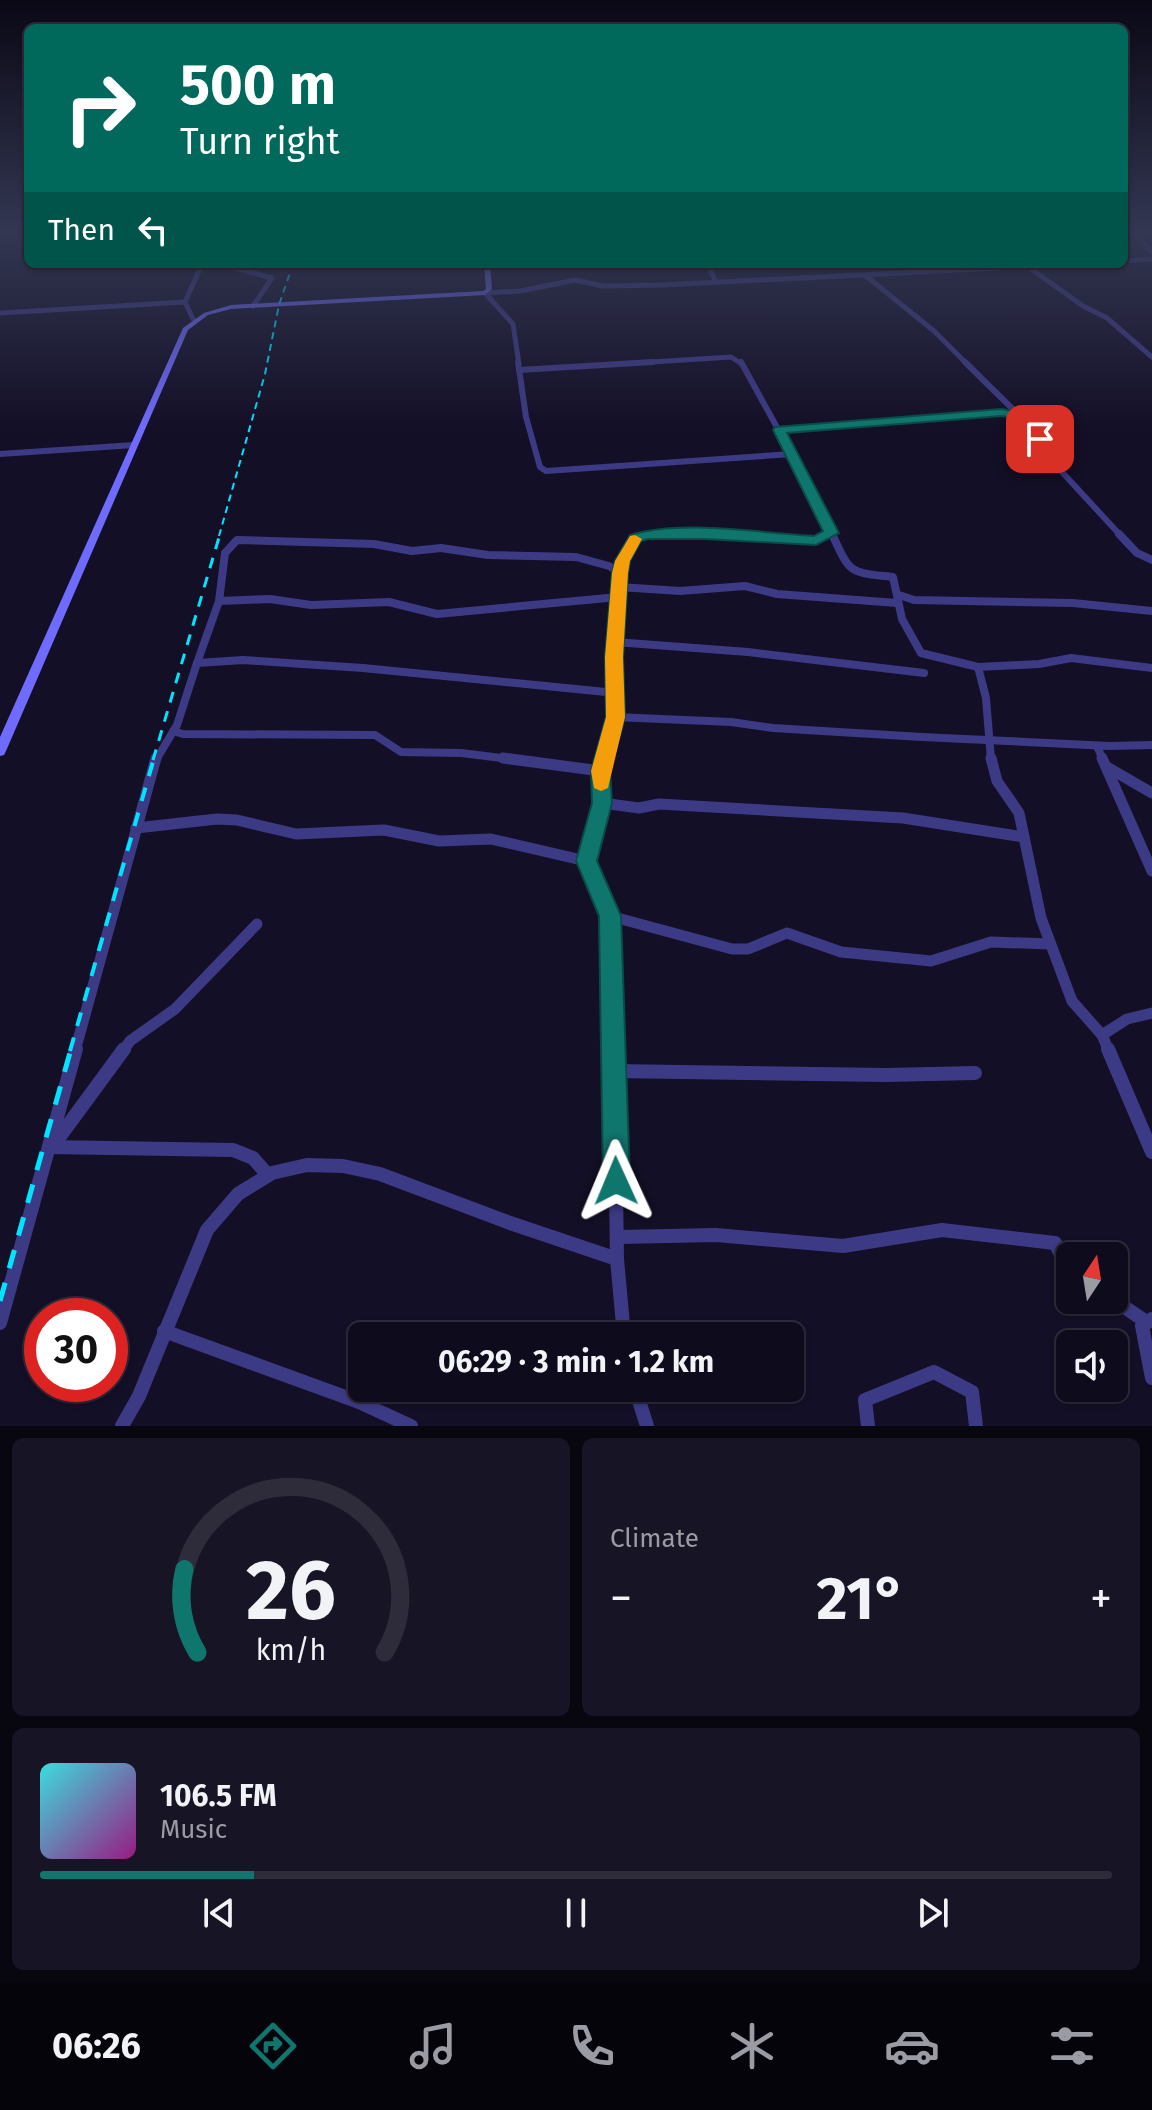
<!DOCTYPE html>
<meta charset="utf-8">
<style>
body{margin:0;font-family:"Fira Sans",sans-serif;background:#171425;color:#f1f3f6;height:100vh;display:flex;flex-direction:column;font-size:30px;white-space:nowrap}
*{box-sizing:border-box;margin:0}
p{font-size:26px;color:#9b9ba3}
.icon{flex:none;width:44px;height:44px;fill:none;stroke:currentColor;stroke-width:2;stroke-linecap:round;stroke-linejoin:round}
.map{position:relative;height:1426px;overflow:hidden}
.side{display:flex;flex-direction:column;gap:12px;padding:12px;background:#08060f;flex:1}
.side>*{flex:none}
.top-card{position:absolute;left:24px;top:24px;width:1104px;height:244px;border-radius:12px;box-shadow:0 2px 6px #0004,0 0 0 2px #2e2b3b;background:#00695c;color:#fff;overflow:hidden}
.needle{width:52px;rotate:12deg}
.buttons{position:absolute;left:1056px;top:1242px;display:grid;gap:16px}
.buttons a{display:grid;place-items:center;width:72px;height:72px;border-radius:12px;background:#0e0b1c;box-shadow:0 2px 6px #0004,0 0 0 2px #2e2b3b;font-size:40px}
.speed{position:absolute;left:24px;top:1298px;display:flex;gap:16px;font-size:40px;font-weight:700;text-align:center}
.speed>*{display:grid;place-content:center;width:104px;height:104px;border-radius:50%;background:#0e0b1c;box-shadow:0 2px 6px #0004,0 0 0 2px #2e2b3b;line-height:1}
.speed .limit{border:12px solid #d22;background:#fff;color:#111}
.pin{position:absolute;display:grid;place-items:center;width:68px;height:68px;color:#fff;margin:-34px;border-radius:16px;box-shadow:0 4px 12px #0006}
.me{position:absolute;width:88px;margin:-44px;rotate:359deg;stroke-linejoin:round;filter:drop-shadow(0 0 6px #0008)}
.turn{display:flex;align-items:center;gap:28px;height:168px;padding:0 24px;font-size:36px}
.turn .icon{width:104px;height:104px;stroke-width:2.5}
.turn b{display:block;font-size:56px;line-height:68px}
.then{display:flex;align-items:center;height:76px;padding:0 24px;background:#0003;gap:16px;font-size:30px}
.big{font-size:60px;font-weight:700;line-height:1.1}
.side .widget{flex:1;display:flex;flex-direction:column;justify-content:center;gap:12px;min-width:0;padding:0 28px;border-radius:12px;background:#171425}
.side .dial{align-items:center;gap:0}
.dial svg{height:208px;overflow:visible;fill:none;stroke:#2e2b3b;stroke-width:7;stroke-linecap:round;text-anchor:middle}
.dial text{fill:#f1f3f6;stroke:none}
.song{display:flex;align-items:center;gap:24px}
.cover{width:96px;height:96px;border-radius:12px;background:linear-gradient(135deg,hsl(180 70% 55%),hsl(310 70% 35%))}
.played{height:8px;border-radius:4px;background:linear-gradient(90deg,#0f766e 20%,#2e2b3b 20%)}
.keys{display:flex;justify-content:space-around;direction:ltr}
.heat{display:flex;justify-content:space-between;align-items:center;font-size:44px;direction:ltr}
.side .tiles{flex:1;display:grid;gap:12px;grid-template-columns:1fr 1fr}
.widget:last-child{grid-column:span 2}
.trip{position:absolute;left:348px;top:1322px;width:456px;height:80px;border-radius:12px;background:#0e0b1c;box-shadow:0 2px 6px #0004,0 0 0 2px #2e2b3b;font-weight:700;line-height:80px;text-align:center}
.tabs{display:flex;height:128px;justify-content:space-around;align-items:center;background:#06040b;color:#9b9ba3}
.tabs .icon{width:56px;height:56px}
.tabs .selected{color:#0f766e}
.tabs b{font-size:36px;color:#f1f3f6}
.map>svg:first-child{display:block}
.lines{fill:none;stroke-linecap:round;stroke-linejoin:round}
.street-far4{stroke:#3d3a85;stroke-width:5}
.street-far3{stroke:#3d3a85;stroke-width:6}
.street-far2{stroke:#3d3a85;stroke-width:8}
.street-far1{stroke:#3d3a85;stroke-width:11}
.street{stroke:#3d3a85;stroke-width:14}
.secondary{fill:#6f6bff;fill-rule:evenodd}
.rail-far3{stroke:#00e5ff;stroke-width:2;stroke-dasharray:7 5;stroke-linecap:butt}
.rail-far2{stroke:#00e5ff;stroke-width:3;stroke-dasharray:11 9;stroke-linecap:butt}
.rail-far1{stroke:#00e5ff;stroke-width:4;stroke-dasharray:14 12;stroke-linecap:butt}
.rail{stroke:#00e5ff;stroke-width:5;stroke-dasharray:19 15;stroke-linecap:butt}
.route{fill:#0f766e;stroke:#0a4d48;stroke-width:2}
.slow{fill:#f59e0b}
</style>
<div class="map">
<svg width="1152" height="1426" viewBox="0 0 1152 1426">
<rect width="100%" height="100%" fill="#130f26"/>
<g class="lines">
<!-- street-far4 -->
<g class="street-far4">
<path d="M 1131,230 L 1152,252"/>
<path d="M 1124,261 L 1152,259"/>
<path d="M 237,264 L 236,268 L 272,278 L 253,306"/>
<path d="M 707,264 L 716,282"/>
<path d="M 1030,268 L 1083,306 L 1107,318 L 1152,357"/>
<path d="M 866,276 L 934,331 L 967,364"/>
<path d="M 485,293 L 520,291 L 575,280 L 603,286 L 662,285 L 1075,264"/>
<path d="M 485,293 L 513,324 L 519,364"/>
<path d="M 0,313 L 185,302"/>
<path d="M 194,321 L 185,302 L 202,264"/>
<path d="M 620,364 L 731,357 L 742,364"/>
</g>
<!-- street-far3 -->
<g class="street-far3">
<path d="M 518,362 L 526,417 L 540,467 L 546,471 L 792,454"/>
<path d="M 741,362 L 806,480 L 833,536"/>
<path d="M 965,362 L 1036,432 L 1050,459 L 1121,536"/>
<path d="M 519,370 L 653,362"/>
<path d="M 779,430 L 992,413 L 1017,415"/>
<path d="M 0,454 L 134,445"/>
<path d="M 642,536 L 671,533 L 751,536"/>
<path d="M 825,536 L 832,533"/>
</g>
<!-- street-far2 -->
<g class="street-far2">
<path d="M 725,534 L 816,541 L 829,534"/>
<path d="M 832,534 C 851,575 849,572 893,577 L 902,619 L 921,653 L 978,667 L 1039,664 L 1071,658 L 1152,668"/>
<path d="M 1119,534 L 1137,553 L 1152,560"/>
<path d="M 619,587 L 680,591 L 745,586 L 777,594 L 897,603"/>
<path d="M 899,595 L 914,600 L 1073,603 L 1152,611"/>
<path d="M 219,601 L 270,599 L 311,605 L 389,602 L 437,614 L 618,597"/>
<path d="M 615,642 L 748,652 L 924,673"/>
<path d="M 197,663 L 219,601 L 225,553 L 237,540 L 374,544 L 412,551 L 441,548 L 488,555 L 576,557 L 609,566 L 620,573"/>
<path d="M 978,667 L 986,698 L 991,760"/>
<path d="M 615,717 L 731,722 L 773,728 L 922,737 L 1109,746 L 1152,745"/>
<path d="M 173,731 L 183,734 L 375,735 L 401,752 L 461,753 L 518,760"/>
<path d="M 1097,746 L 1103,760"/>
<path d="M 156,760 L 177,725 L 197,663 L 243,660 L 363,668 L 616,693"/>
<path d="M 604,760 L 615,717 L 614,657 L 620,573 L 636,538 L 649,534"/>
</g>
<!-- street-far1 -->
<g class="street-far1">
<path d="M 503,758 L 601,771"/>
<path d="M 991,758 L 997,781 L 1019,813 L 1041,918 L 1072,1001 L 1102,1035"/>
<path d="M 1102,758 L 1152,871"/>
<path d="M 1107,767 L 1152,793"/>
<path d="M 602,803 L 639,808 L 659,804 L 903,818 L 1024,837"/>
<path d="M 136,828 L 217,819 L 237,820 L 296,834 L 384,830 L 439,841 L 491,839 L 586,861 L 609,922 L 614,1051"/>
<path d="M 586,861 L 602,803 L 601,771 L 604,758"/>
<path d="M 610,916 L 732,949 L 748,949 L 787,933 L 841,952 L 931,961 L 991,942 L 1050,944"/>
<path d="M 75,1051 L 156,758"/>
<path d="M 123,1051 L 130,1041 L 175,1009 L 257,924"/>
<path d="M 1109,1051 L 1102,1035 L 1127,1019 L 1152,1013"/>
</g>
<!-- street -->
<g class="street">
<path d="M 614,1049 L 617,1259 L 624,1336"/>
<path d="M 1108,1049 L 1152,1152"/>
<path d="M 615,1071 L 886,1075 L 975,1073"/>
<path d="M 49,1147 L 233,1150 L 253,1158 L 267,1174"/>
<path d="M 52,1147 L 124,1049"/>
<path d="M 617,1237 L 716,1235 L 843,1246 L 942,1230 L 1055,1243 L 1070,1271"/>
<path d="M 1114,1300 L 1145,1321"/>
<path d="M 1152,1319 L 1142,1326 L 1152,1378"/>
<path d="M 0,1323 L 76,1049"/>
<path d="M 164,1331 L 359,1402 L 411,1426"/>
<path d="M 635,1388 L 647,1426"/>
<path d="M 122,1426 L 139,1396 L 207,1230 L 238,1194 L 272,1173 L 307,1165 L 343,1166 L 380,1174 L 510,1223 L 617,1259"/>
<path d="M 868,1426 L 865,1400 L 934,1372 L 972,1392 L 976,1426"/>
</g>
<!-- secondary -->
<path class="secondary" d="M 484,264 L 490,264 L 492,289 L 485,295 L 231,309 L 208,315 L 188,330 L 6,751 L 4,755 L 0,756 L 0,737 L 183,328 L 204,313 L 231,305 L 483,291 L 486,289 Z"/>
<!-- rail-far3 -->
<path class="rail-far3" d="M 219,536 L 265,374 L 279,305 L 293,264"/>
<!-- rail-far2 -->
<path class="rail-far2" d="M 153,760 L 220,534"/>
<!-- rail-far1 -->
<path class="rail-far1" d="M 70,1051 L 154,758"/>
<!-- rail -->
<path class="rail" d="M 0,1301 L 71,1049"/>
</g>
<!-- sky -->
<linearGradient id="sky" x2="0" y2="1"><stop stop-color="#0a0815"/><stop offset="0.54" stop-color="#333752"/><stop offset="1" stop-color="#333752" stop-opacity="0"/></linearGradient>
<rect width="1152" height="429" fill="url(#sky)"/>
<!-- route -->
<path class="route" d="M 1001,409 L 1022,412 L 1045,436 L 1045,442 L 1036,442 L 1014,418 L 1001,416 L 787,433 L 839,533 L 816,545 L 705,539 L 648,539 L 641,541 L 630,561 L 628,573 L 623,657 L 625,717 L 610,771 L 612,803 L 597,861 L 621,916 L 630,1181 L 626,1191 L 616,1195 L 607,1191 L 603,1181 L 599,916 L 576,861 L 592,803 L 591,771 L 606,717 L 605,657 L 612,573 L 615,561 L 630,535 C 683,519 759,533 814,536 L 823,531 L 773,430 L 775,427 Z"/>
<!-- slow -->
<path class="slow" d="M 635,535 L 642,539 L 630,561 L 628,573 L 623,657 L 625,717 L 608,788 L 601,791 L 594,788 L 591,771 L 606,717 L 605,657 L 612,573 L 615,561 L 630,536 Z"/>
</svg>
<div class="buttons">
<a><svg class="needle" viewBox="-14 -14 28 28"><path d="M0-13l5 13h-10z" fill="#e53935"/><path d="M0 13l5-13h-10z" fill="#9b9ba3"/></svg></a>
<a><svg class="icon" aria-label="sound" viewBox="0 0 24 24"><path d="M4 9h4l5-4v14l-5-4H4zM17 9q2 3 0 6"/></svg></a>
</div>
<div class="speed"><div class="limit">30</div></div>
<div class="pin" style="left:1040px;top:439px;background:#d93025"><svg class="icon" aria-label="arrive" viewBox="0 0 24 24"><path d="M6 21V4h12l-3 4 3 4H6"/></svg></div>
<svg class="me" style="left:616px;top:1181px" viewBox="-20 -20 40 40"><path d="M0-17L14 15 0 8-14 15z" fill="#0f766e" stroke="#fff" stroke-width="4"/></svg>
<div class="trip">06:29 · 3 min · 1.2 km</div>
<div class="top-card">
<div class="turn"><svg class="icon" aria-label="right" viewBox="0 0 24 24"><path d="M7 20v-9h11M14 6l5 5-5 5"/></svg><div><b>500 m</b>Turn right</div></div>
<div class="then">Then<svg class="icon" aria-label="left" viewBox="0 0 24 24"><path d="M17 20v-9H6M10 6l-5 5 5 5"/></svg></div>
</div>
</div>
<section class="side">
<div class="tiles">
<div class="widget dial"><svg viewBox="0 0 100 80">
<path d="M14 69A42 42 0 1 1 86 69"/>
<path d="M14 69A42 42 0 0 1 9 37" stroke="#0f766e"/>
<text x="50" y="56" font-size="32" font-weight="700">26</text>
<text x="50" y="72" font-size="11">km/h</text>
</svg></div>
<div class="widget"><p>Climate</p>
<div class="heat"><a>−</a><b class="big">21°</b><a>+</a></div>
</div>
<div class="widget">
<div class="song"><i class="cover"></i><div><b>106.5 FM</b><p>Music</p></div></div>
<div class="played"></div>
<div class="keys"><svg class="icon" aria-label="previous" viewBox="0 0 24 24"><path d="M18 5L8 12l10 7zM5 5v14"/></svg><svg class="icon" aria-label="pause" viewBox="0 0 24 24"><path d="M8 5v14M16 5v14"/></svg><svg class="icon" aria-label="next" viewBox="0 0 24 24"><path d="M6 5l10 7-10 7zM19 5v14"/></svg></div>
</div>
</div>
</section>
<nav class="tabs">
<b>06:26</b>
<svg class="icon selected" aria-label="directions" viewBox="0 0 24 24"><path d="M12 3l9 9-9 9-9-9zM9 14v-3h6M13 9l2 2-2 2"/></svg>
<svg class="icon" aria-label="music" viewBox="0 0 24 24"><path d="M9 18V5l10-2v13"/><circle cx="6" cy="18" r="3"/><circle cx="16" cy="16" r="3"/></svg>
<svg class="icon" aria-label="phone" viewBox="0 0 24 24"><path d="M5 4h4l2 5-3 2q2 4 5 5l2-3 5 2v4C11 20 4 13 5 4z"/></svg>
<svg class="icon" aria-label="climate" viewBox="0 0 24 24"><path d="M12 3v18M4 7l16 10M4 17L20 7"/></svg>
<svg class="icon" aria-label="car" viewBox="0 0 24 24"><path d="M5 17H2v-5l4-1 3-4h7l3 4 3 1v5h-3M9 17h6M6 11h13"/><circle cx="7" cy="17" r="2"/><circle cx="17" cy="17" r="2"/></svg>
<svg class="icon" aria-label="filters" viewBox="0 0 24 24"><path d="M4 7h16M4 17h16"/><circle cx="9" cy="7" r="2"/><circle cx="15" cy="17" r="2"/></svg>
</nav>
